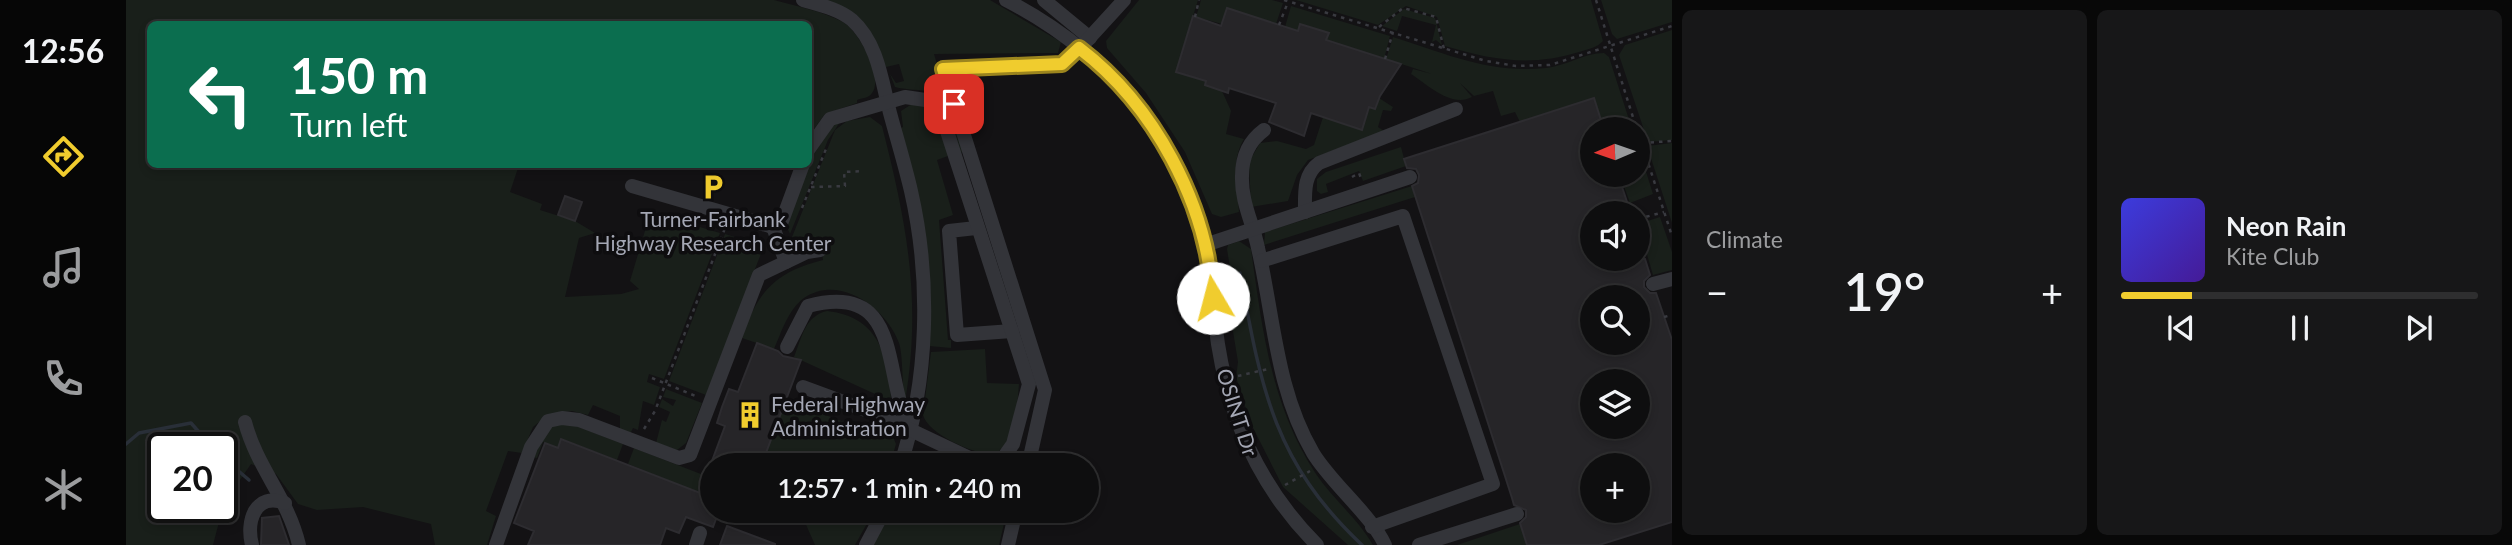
<!DOCTYPE html>
<meta charset="utf-8">
<style>
body{margin:0;font-family:Lato,sans-serif;background:#171718;color:#f1f3f6;height:100vh;display:flex;flex-direction:column;font-size:26px;white-space:nowrap}
*{box-sizing:border-box;margin:0}
p{font-size:23px;color:#9b9c9e}
.icon{flex:none;width:38px;height:38px;fill:none;stroke:currentColor;stroke-width:2;stroke-linecap:round;stroke-linejoin:round}
.map{position:relative;flex:1;overflow:hidden}
.side{display:flex;flex-direction:column;gap:10px;padding:10px;background:#080808;width:840px}
.side>*{flex:none}
.guide{position:absolute;left:21px;top:21px;width:665px;height:147px;border-radius:10px;box-shadow:0 4px 10px #0003,0 0 0 2px #2e2e2f;background:#0b6e4f;color:#fff;overflow:hidden}
.needle{width:46px;rotate:268deg}
.fabs{position:absolute;left:1454px;top:117px;display:grid;gap:14px}
.fabs a{display:grid;place-items:center;width:70px;height:70px;border-radius:50%;background:#0e0e0f;box-shadow:0 4px 10px #0003,0 0 0 2px #2e2e2f;font-size:35px}
.speed{position:absolute;left:21px;top:432px;display:flex;gap:14px;font-size:35px;font-weight:700;text-align:center}
.speed>*{display:grid;place-content:center;width:91px;height:91px;border-radius:50%;background:#0e0e0f;box-shadow:0 4px 10px #0003,0 0 0 2px #2e2e2f;line-height:1}
.speed .limit{border:4px solid #111;border-radius:10px;background:#fff;color:#111}
.pin{position:absolute;display:grid;place-items:center;width:60px;height:60px;color:#fff;margin:-30px;border-radius:14px;box-shadow:0 4px 10px #0006}
.me{position:absolute;width:77px;margin:-38px;rotate:352deg;stroke-linejoin:round;filter:drop-shadow(0 0 5px #0008)}
.turn{display:flex;align-items:center;gap:24px;height:147px;padding:0 28px;font-size:32px}
.turn .icon{width:91px;height:91px;stroke-width:2.5}
.turn b{display:block;font-size:49px;line-height:60px}
.big{font-size:52px;font-weight:600;line-height:1.1}
.side .tile{flex:1;display:flex;flex-direction:column;justify-content:center;gap:10px;min-width:0;padding:0 24px;border-radius:10px;background:#171718}
.song{display:flex;align-items:center;gap:21px}
.cover{width:84px;height:84px;border-radius:10px;background:linear-gradient(135deg,hsl(240 70% 55%),hsl(260 70% 35%))}
.played{height:7px;border-radius:4px;background:linear-gradient(90deg,#f0cc2e 20%,#2e2e2f 20%)}
.keys{display:flex;justify-content:space-around;direction:ltr}
.heat{display:flex;justify-content:space-between;align-items:center;font-size:38px;direction:ltr}
.side .tiles{flex:1;display:grid;gap:10px;grid-template-columns:repeat(2,1fr)}
.trip{position:absolute;left:574px;top:453px;width:399px;height:70px;border-radius:35px;background:#0e0e0f;box-shadow:0 4px 10px #0003,0 0 0 2px #2e2e2f;font-weight:600;line-height:70px;text-align:center}
main{display:flex;flex:1;min-height:0}
.menu{display:flex;flex-direction:column;width:126px;justify-content:space-around;align-items:center;background:#060606;color:#9b9c9e}
.menu .icon{width:49px;height:49px}
.menu .selected{color:#f0cc2e}
.menu b{font-size:32px;color:#f1f3f6}
.map>svg:first-child{display:block}
.green{fill:#191f1a;fill-rule:evenodd}
.lines{fill:none;stroke-linecap:round;stroke-linejoin:round}
.stream{stroke:#292f38;stroke-width:3.5}
.building{fill:#262528;stroke:#2d2c30;stroke-width:2;fill-rule:evenodd}
.path{stroke:#393a40;stroke-width:2.5;stroke-dasharray:3.5 5;stroke-linecap:butt}
.minor{stroke:#333439;stroke-width:14}
.route-casing{stroke:#9c851e;stroke-width:18}
.route{stroke:#f0cc2e;stroke-width:12}
.labels{text-anchor:middle;dominant-baseline:central;stroke-width:7;stroke-linejoin:round;paint-order:stroke}
.poi-label{font-size:21px;fill:#a4a7b4;stroke:#0e0d0f}
.street-label{font-size:21px;fill:#a4a7b4;stroke:#0e0d0f}
</style>
<main>
<nav class="menu">
<b>12:56</b>
<svg class="icon selected" aria-label="directions" viewBox="0 0 24 24"><path d="M12 3l9 9-9 9-9-9zM9 14v-3h6M13 9l2 2-2 2"/></svg>
<svg class="icon" aria-label="music" viewBox="0 0 24 24"><path d="M9 18V5l10-2v13"/><circle cx="6" cy="18" r="3"/><circle cx="16" cy="16" r="3"/></svg>
<svg class="icon" aria-label="phone" viewBox="0 0 24 24"><path d="M5 4h4l2 5-3 2q2 4 5 5l2-3 5 2v4C11 20 4 13 5 4z"/></svg>
<svg class="icon" aria-label="climate" viewBox="0 0 24 24"><path d="M12 3v18M4 7l16 10M4 17L20 7"/></svg>
</nav>
<div class="map">
<svg width="1546" height="545" viewBox="0 0 1546 545">
<rect width="100%" height="100%" fill="#131214"/>
<!-- green -->
<g class="green">
<path d="M 0,0 L 648,0 C 670,6 696,11 717,22 C 733,31 758,78 746,93 C 743,98 736,98 731,100 L 731,103 L 699,114 L 683,136 L 682,24 L 24,24 L 24,164 L 393,165 L 384,192 L 416,204 L 414,210 L 449,221 L 469,233 L 453,238 L 439,297 L 495,294 L 513,289 L 504,281 L 521,224 L 534,224 L 540,217 L 594,233 L 538,379 L 523,374 L 521,382 L 534,387 L 528,405 L 517,401 L 512,430 L 507,428 L 504,434 L 494,429 L 494,416 L 467,405 L 462,415 L 446,411 L 422,415 L 407,427 L 396,453 L 382,451 L 360,511 L 370,516 L 361,545 L 309,545 L 305,524 L 237,507 L 191,510 L 172,504 L 150,474 L 125,464 L 98,503 L 87,545 L 0,545 ZM 37,448 L 96,448 L 96,508 L 37,508 Z"/>
<path d="M 700,0 L 864,0 L 935,42 L 932,53 L 808,54 L 837,152 L 833,153 C 828,135 823,96 801,91 C 788,89 780,90 769,87 L 764,74 L 770,83 L 778,81 L 773,64 L 760,67 Z"/>
<path d="M 1013,0 L 1072,0 L 1050,71 L 1080,81 L 1079,85 L 1096,91 L 1105,111 L 1100,134 L 1118,139 C 1104,162 1112,187 1113,212 L 1095,217 L 1086,214 L 1059,152 L 1020,93 L 981,48 L 980,41 Z"/>
<path d="M 1075,0 L 1146,0 L 1157,3 L 1150,24 L 1096,24 L 1070,17 Z"/>
<path d="M 1170,0 L 1465,0 L 1477,41 C 1471,48 1462,49 1453,52 C 1405,67 1366,60 1319,46 L 1311,17 L 1280,6 L 1252,25 Z"/>
<path d="M 1475,0 L 1546,0 L 1546,22 L 1491,39 L 1486,34 Z"/>
<path d="M 1165,6 L 1264,36 L 1258,59 L 1200,40 L 1202,33 L 1175,24 L 1172,31 L 1159,27 Z"/>
<path d="M 1278,9 L 1309,18 L 1316,45 L 1310,40 L 1306,42 L 1310,25 L 1276,16 L 1271,31 L 1256,26 Z"/>
<path d="M 1546,30 L 1546,140 L 1522,142 L 1493,55 L 1499,45 Z"/>
<path d="M 1267,37 C 1319,53 1362,74 1420,68 C 1440,66 1458,53 1478,53 L 1483,57 L 1506,129 L 1394,122 L 1389,112 L 1375,116 L 1367,91 L 1348,96 L 1334,83 L 1346,97 C 1325,108 1302,85 1285,74 L 1287,69 L 1306,74 L 1260,59 Z"/>
<path d="M 1253,98 L 1267,107 L 1265,111 L 1257,110 L 1252,127 L 1258,131 L 1182,160 L 1171,175 L 1162,201 L 1125,207 L 1123,162 L 1134,143 L 1151,141 L 1180,149 L 1188,145 L 1197,117 L 1235,130 L 1243,107 L 1249,109 Z"/>
<path d="M 786,104 C 813,103 817,134 822,156 L 811,160 L 827,215 L 813,220 L 822,340 L 825,340 L 825,348 L 803,346 L 775,128 L 777,127 L 775,111 Z"/>
<path d="M 744,117 L 756,126 C 781,224 796,301 779,402 C 776,386 777,354 773,343 C 761,309 714,273 678,298 C 662,310 656,331 648,349 L 616,338 C 631,292 649,272 697,260 L 695,245 L 681,247 L 666,237 L 709,130 L 721,121 Z"/>
<path d="M 714,122 L 702,140 L 664,234 L 661,227 C 670,202 688,130 714,122 Z"/>
<path d="M 1546,143 L 1546,223 L 1521,146 Z"/>
<path d="M 1512,146 L 1527,194 L 1504,203 L 1494,175 L 1512,175 Z"/>
<path d="M 1275,147 L 1280,166 L 1237,181 L 1233,171 L 1200,184 L 1202,192 L 1195,194 L 1191,191 L 1191,179 L 1200,172 Z"/>
<path d="M 1286,186 L 1289,197 L 1138,245 L 1139,232 Z"/>
<path d="M 1534,217 L 1546,252 L 1546,270 L 1527,275 L 1512,224 Z"/>
<path d="M 599,234 L 638,246 L 580,395 L 543,381 Z"/>
<path d="M 1113,241 L 1125,249 C 1136,328 1145,406 1190,474 C 1207,499 1232,519 1247,545 L 1222,545 L 1157,487 L 1124,422 L 1110,377 L 1112,362 L 1103,307 L 1109,305 L 1111,292 L 1107,287 L 1101,249 L 1102,245 Z"/>
<path d="M 701,311 C 757,317 763,362 766,409 L 758,405 L 760,399 L 668,357 C 676,337 679,316 701,311 Z"/>
<path d="M 859,349 L 861,383 L 893,384 C 891,407 890,445 866,455 C 846,453 802,434 797,415 L 805,352 Z"/>
<path d="M 540,389 L 576,403 L 560,443 L 551,450 L 530,443 L 536,420 L 540,422 L 544,412 L 533,407 L 536,399 L 547,406 L 550,400 L 537,397 Z"/>
<path d="M 660,400 L 747,433 L 751,425 L 765,432 L 770,444 L 764,465 L 635,466 Z"/>
<path d="M 433,424 L 450,426 L 497,444 L 491,460 L 436,439 L 432,448 L 417,442 L 411,458 L 407,457 L 424,428 Z"/>
<path d="M 508,448 L 585,478 L 579,495 L 502,464 Z"/>
<path d="M 674,511 L 748,511 L 729,545 L 689,545 Z"/>
<path d="M 764,511 L 881,511 L 873,545 L 746,545 Z"/>
<path d="M 1394,524 L 1401,545 L 1331,545 Z"/>
</g>
<g class="lines">
<!-- stream -->
<g class="stream">
<path d="M 1114,273 C 1135,387 1147,461 1236,545"/>
<path d="M 0,444 L 13,433 L 65,423 L 87,448"/>
<path d="M 96,457 L 123,480"/>
</g>
</g>
<!-- building -->
<g class="building">
<path d="M 1101,8 L 1172,31 L 1174,24 L 1203,33 L 1200,40 L 1275,64 L 1254,96 L 1249,109 L 1243,107 L 1236,130 L 1185,113 L 1178,136 L 1143,122 L 1150,103 L 1103,88 L 1102,93 L 1079,85 L 1080,81 L 1050,72 L 1067,16 L 1095,26 Z"/>
<path d="M 1468,98 L 1478,130 L 1466,130 L 1466,175 L 1492,175 L 1505,214 L 1466,214 L 1466,259 L 1519,259 L 1524,275 L 1518,281 L 1518,287 L 1524,293 L 1530,293 L 1546,340 L 1546,522 L 1473,545 L 1401,545 L 1394,523 L 1400,517 L 1400,510 L 1388,505 L 1386,498 L 1286,186 L 1292,183 L 1293,175 L 1290,169 L 1281,168 L 1278,159 ZM 1466,298 L 1512,298 L 1512,343 L 1466,343 ZM 1466,382 L 1512,382 L 1512,427 L 1466,427 ZM 1466,466 L 1512,466 L 1512,511 L 1466,511 Z"/>
<path d="M 439,196 L 456,202 L 449,221 L 432,215 Z"/>
<path d="M 631,343 L 652,351 L 657,356 L 675,360 L 635,466 L 586,466 L 586,511 L 593,511 L 587,527 L 560,517 L 553,533 L 540,528 L 534,545 L 402,545 L 408,531 L 388,523 L 419,443 L 432,448 L 435,439 L 574,493 L 599,426 L 591,423 L 596,407 L 603,389 L 612,392 Z"/>
<path d="M 153,516 L 163,545 L 135,545 L 136,518 Z"/>
<path d="M 601,526 L 649,544 L 649,545 L 594,545 Z"/>
</g>
<g class="lines">
<!-- path -->
<g class="path">
<path d="M 1158,0 L 1360,61 L 1390,66 L 1424,65 L 1546,26"/>
<path d="M 1470,0 L 1511,130"/>
<path d="M 1069,17 L 1073,0"/>
<path d="M 1153,25 L 1162,2"/>
<path d="M 1253,27 L 1277,8 L 1310,17 L 1318,49"/>
<path d="M 1259,59 L 1267,32"/>
<path d="M 1512,132 L 1546,236"/>
<path d="M 1516,143 L 1546,141"/>
<path d="M 1226,177 L 1233,173 L 1236,181"/>
<path d="M 685,187 L 719,186 L 718,172 L 737,171"/>
<path d="M 676,208 L 700,149"/>
<path d="M 1512,219 L 1538,212"/>
<path d="M 1538,317 L 1546,315"/>
<path d="M 1112,376 L 1142,369"/>
<path d="M 526,378 L 572,397"/>
<path d="M 518,429 L 529,411 L 599,228"/>
<path d="M 1159,485 L 1184,471"/>
</g>
<!-- minor -->
<g class="minor">
<path d="M 677,0 C 694,5 713,9 726,20 C 752,43 756,82 764,113 C 771,139 779,165 785,191 C 805,279 803,380 774,466"/>
<path d="M 880,0 C 981,52 1048,133 1079,243 C 1088,276 1087,311 1092,344 C 1104,421 1135,489 1191,545"/>
<path d="M 918,0 L 964,38"/>
<path d="M 1138,130 C 1123,141 1116,157 1116,176 C 1115,202 1127,223 1132,248 C 1148,317 1150,390 1187,453 C 1205,483 1246,516 1259,545"/>
<path d="M 506,186 L 647,227 L 656,221 L 677,164"/>
<path d="M 1179,212 C 1179,193 1177,175 1193,163 L 1330,109"/>
<path d="M 647,227 L 660,262"/>
<path d="M 850,228 L 823,231 L 831,335 L 886,331"/>
<path d="M 1079,245 L 1284,177"/>
<path d="M 1135,261 L 1277,216 L 1367,484 L 1246,527"/>
<path d="M 1527,284 L 1546,279"/>
<path d="M 661,347 L 682,306 C 780,280 755,379 785,430"/>
<path d="M 677,387 L 753,415 L 850,461 L 867,462 L 877,458 L 887,444 L 903,384 L 818,122 L 806,101 L 779,97 L 704,119 L 682,150"/>
<path d="M 119,422 C 131,468 162,498 173,545"/>
<path d="M 902,466 L 919,390 L 817,69 L 936,64 L 945,58 L 998,0"/>
<path d="M 126,545 C 120,521 129,492 159,503"/>
<path d="M 370,545 L 405,447 L 422,421 L 436,418 L 453,420 L 553,458 L 564,455 L 633,275 L 681,252 L 694,250"/>
<path d="M 570,545 L 574,533"/>
<path d="M 740,545 L 758,511"/>
<path d="M 882,545 L 890,511"/>
<path d="M 1293,545 L 1391,514"/>
</g>
</g>
<g class="lines">
<defs>
<path id="route" d="M 828,104 L 817,69 L 936,64 L 953,48 C 1028,105 1081,203 1087,298"/>
</defs>
<!-- route casing -->
<use href="#route" class="route-casing"/>
<!-- route -->
<use href="#route" class="route"/>
</g>
<!-- icons -->
<defs>
<symbol id="parking-bare" viewBox="-9 -9 18 18"><path d="M-3.5-5.5H1a3.5 3.5 0 0 1 0 7H-1V5.5H-3.5ZM-1-3.4V-.6H.8a1.4 1.4 0 0 0 0-2.8Z" fill="#f0cc2e" stroke="#0e0d0f" stroke-width="2.5" paint-order="stroke"/></symbol>
<symbol id="building-bare" viewBox="-9 -9 18 18"><path d="M-4-6H4V6H1V3H-1V6H-4ZM-2.5-4.3h1.7v1.8h-1.7ZM.8-4.3h1.7v1.8H.8ZM-2.5-1h1.7V.8h-1.7ZM.8-1h1.7V.8H.8Z" fill="#f0cc2e" stroke="#0e0d0f" stroke-width="2.5" paint-order="stroke"/></symbol>
</defs>
<g fill-rule="evenodd">
<use href="#parking-bare" x="568" y="168" width="38" height="38"/>
<use href="#building-bare" x="605" y="396" width="38" height="38"/>
</g>
<g class="labels">
<!-- poi labels -->
<g class="poi-label">
<text x="587" y="218">Turner-Fairbank<tspan x="587" dy="24">Highway Research Center</tspan></text>
<text x="645" y="403" text-anchor="start">Federal Highway<tspan x="645" dy="24">Administration</tspan></text>
</g>
<!-- street labels -->
<g class="street-label">
<text transform="translate(1112 412) rotate(72)">OSINT Dr</text>
</g>
</g>
</svg>
<div class="fabs">
<a><svg class="needle" viewBox="-14 -14 28 28"><path d="M0-13l5 13h-10z" fill="#e53935"/><path d="M0 13l5-13h-10z" fill="#9b9c9e"/></svg></a>
<a><svg class="icon" aria-label="sound" viewBox="0 0 24 24"><path d="M4 9h4l5-4v14l-5-4H4zM17 9q2 3 0 6"/></svg></a>
<a><svg class="icon" aria-label="search" viewBox="0 0 24 24"><circle cx="10" cy="10" r="6"/><path d="M15 15l6 6"/></svg></a>
<a><svg class="icon" aria-label="layers" viewBox="0 0 24 24"><path d="M12 4l9 5-9 5-9-5zM3 14l9 5 9-5"/></svg></a>
<a>+</a>
</div>
<div class="speed"><div class="limit">20</div></div>
<div class="pin" style="left:828px;top:104px;background:#d93025"><svg class="icon" aria-label="arrive" viewBox="0 0 24 24"><path d="M6 21V4h12l-3 4 3 4H6"/></svg></div>
<svg class="me" style="left:1087px;top:298px" viewBox="-20 -20 40 40"><circle r="19" fill="#fff"/><path d="M0-13L10 11 0 6-10 11z" fill="#f0cc2e"/></svg>
<div class="trip">12:57 · 1 min · 240 m</div>
<div class="guide">
<div class="turn"><svg class="icon" aria-label="left" viewBox="0 0 24 24"><path d="M17 20v-9H6M10 6l-5 5 5 5"/></svg><div><b>150 m</b>Turn left</div></div>
</div>
</div>
<section class="side">
<div class="tiles">
<div class="tile"><p>Climate</p>
<div class="heat"><a>−</a><b class="big">19°</b><a>+</a></div>
</div>
<div class="tile">
<div class="song"><i class="cover"></i><div><b>Neon Rain</b><p>Kite Club</p></div></div>
<div class="played"></div>
<div class="keys"><svg class="icon" aria-label="previous" viewBox="0 0 24 24"><path d="M18 5L8 12l10 7zM5 5v14"/></svg><svg class="icon" aria-label="pause" viewBox="0 0 24 24"><path d="M8 5v14M16 5v14"/></svg><svg class="icon" aria-label="next" viewBox="0 0 24 24"><path d="M6 5l10 7-10 7zM19 5v14"/></svg></div>
</div>
</div>
</section>
</main>
